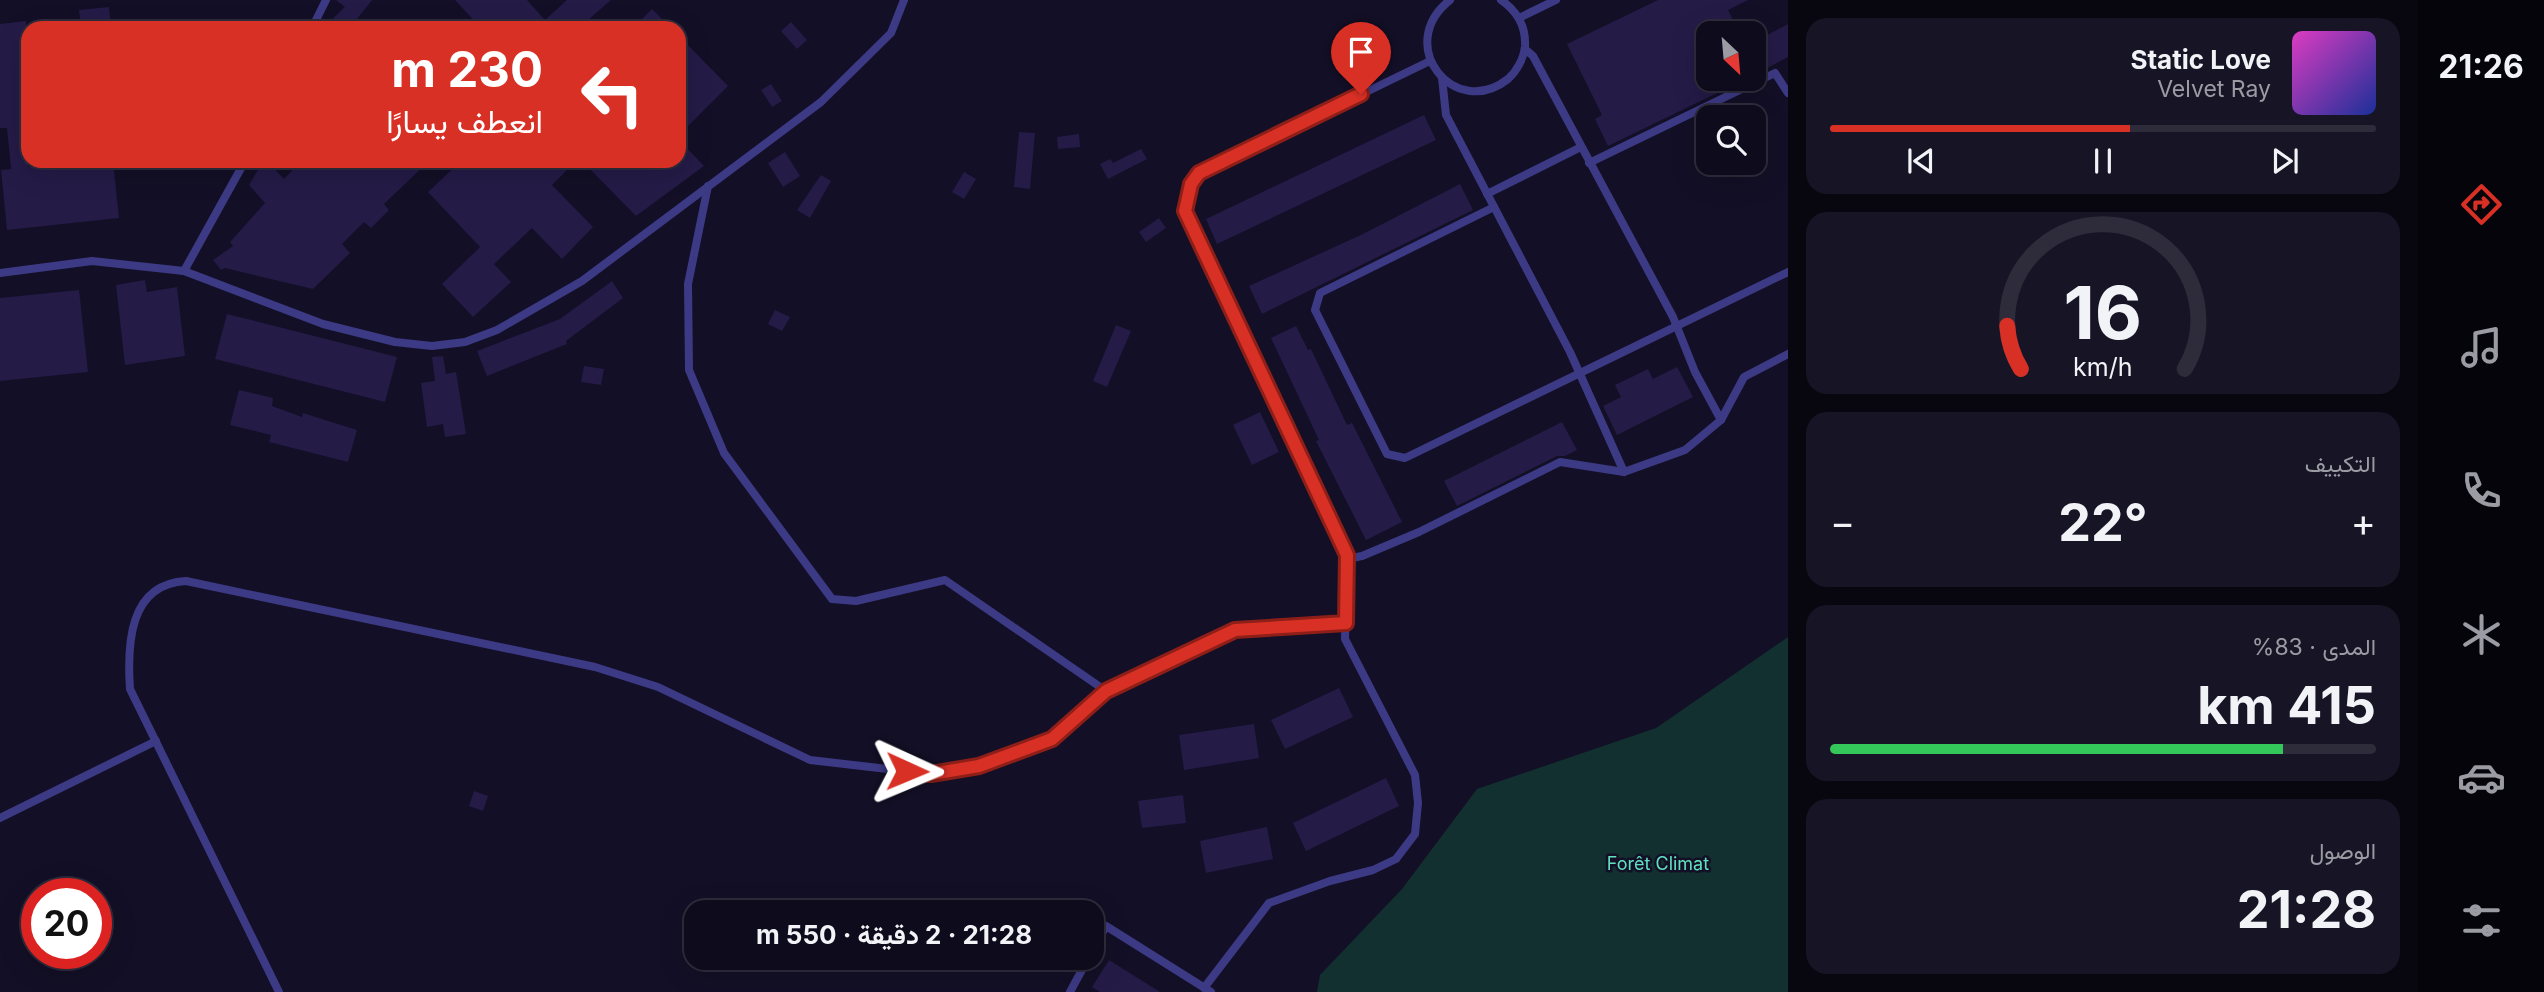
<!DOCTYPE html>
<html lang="ar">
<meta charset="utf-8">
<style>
body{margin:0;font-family:Inter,Vazirmatn,sans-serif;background:#171425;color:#f1f3f6;direction:rtl;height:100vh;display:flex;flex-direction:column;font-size:26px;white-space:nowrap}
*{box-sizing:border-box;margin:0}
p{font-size:23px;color:#9b9ba3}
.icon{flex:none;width:38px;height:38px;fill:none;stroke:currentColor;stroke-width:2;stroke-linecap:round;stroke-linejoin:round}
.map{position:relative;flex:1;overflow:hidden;direction:ltr}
.drawer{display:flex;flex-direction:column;gap:18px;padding:18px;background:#08060f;width:630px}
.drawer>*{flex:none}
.guide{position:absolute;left:21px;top:21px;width:665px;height:147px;border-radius:21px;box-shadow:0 7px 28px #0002,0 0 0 2px #2e2b3b;direction:rtl;background:#d93025;color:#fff;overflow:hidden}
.needle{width:46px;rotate:154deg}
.buttons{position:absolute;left:1696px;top:21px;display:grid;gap:14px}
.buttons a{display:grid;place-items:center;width:70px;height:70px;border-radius:14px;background:#0e0b1c;box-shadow:0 7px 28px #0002,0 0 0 2px #2e2b3b;font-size:35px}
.speed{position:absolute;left:21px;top:878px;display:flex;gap:14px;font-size:35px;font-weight:700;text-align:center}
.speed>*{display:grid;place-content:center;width:91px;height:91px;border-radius:50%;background:#0e0b1c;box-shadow:0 7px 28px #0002,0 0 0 2px #2e2b3b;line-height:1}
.speed .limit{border:10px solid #d22;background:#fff;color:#111}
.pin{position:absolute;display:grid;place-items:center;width:60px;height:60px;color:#fff;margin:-72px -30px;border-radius:50% 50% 50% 0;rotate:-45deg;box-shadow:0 0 7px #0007}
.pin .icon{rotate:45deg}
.me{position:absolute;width:77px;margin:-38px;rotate:91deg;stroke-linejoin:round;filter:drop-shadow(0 0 5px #0008)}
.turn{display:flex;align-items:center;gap:24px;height:147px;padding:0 28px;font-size:32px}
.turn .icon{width:91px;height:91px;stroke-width:2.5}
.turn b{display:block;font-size:49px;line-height:60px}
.big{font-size:52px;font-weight:700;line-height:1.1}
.drawer .card{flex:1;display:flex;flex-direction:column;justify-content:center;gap:10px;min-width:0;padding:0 24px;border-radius:21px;background:#171425}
.drawer .dial{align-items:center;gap:0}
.dial svg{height:182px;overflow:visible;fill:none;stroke:#2e2b3b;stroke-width:7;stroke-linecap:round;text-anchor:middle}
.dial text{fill:#f1f3f6;stroke:none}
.song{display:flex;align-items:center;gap:21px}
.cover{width:84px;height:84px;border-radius:10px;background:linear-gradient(135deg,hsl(310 70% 55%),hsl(230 70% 35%))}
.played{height:7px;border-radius:4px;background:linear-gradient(90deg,#d93025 55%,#2e2b3b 55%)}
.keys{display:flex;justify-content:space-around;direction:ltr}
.heat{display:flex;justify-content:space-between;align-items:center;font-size:38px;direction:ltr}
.charge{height:10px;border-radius:5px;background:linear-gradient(90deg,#34c759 83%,#2e2b3b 0)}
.trip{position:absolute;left:684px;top:900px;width:420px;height:70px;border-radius:21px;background:#0e0b1c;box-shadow:0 7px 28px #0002,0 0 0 2px #2e2b3b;font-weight:700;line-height:70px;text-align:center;direction:rtl}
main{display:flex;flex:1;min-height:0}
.menu{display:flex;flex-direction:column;width:126px;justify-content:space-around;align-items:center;background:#06040b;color:#9b9ba3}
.menu .icon{width:49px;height:49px}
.menu .current{color:#d93025}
.menu b{font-size:32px;color:#f1f3f6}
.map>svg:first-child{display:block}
.green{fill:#12302f}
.building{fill:#241b47}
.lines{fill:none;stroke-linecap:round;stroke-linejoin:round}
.service{stroke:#3d3a85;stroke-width:8}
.route-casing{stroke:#8d1f18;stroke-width:18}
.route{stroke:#d93025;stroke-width:12}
.labels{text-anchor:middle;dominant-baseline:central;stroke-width:5;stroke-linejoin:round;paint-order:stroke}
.park-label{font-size:18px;fill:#5fe0c0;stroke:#130f26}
</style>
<main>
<nav class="menu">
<b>21:26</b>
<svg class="icon current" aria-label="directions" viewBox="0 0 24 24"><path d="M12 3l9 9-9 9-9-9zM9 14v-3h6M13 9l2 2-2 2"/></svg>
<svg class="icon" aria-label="music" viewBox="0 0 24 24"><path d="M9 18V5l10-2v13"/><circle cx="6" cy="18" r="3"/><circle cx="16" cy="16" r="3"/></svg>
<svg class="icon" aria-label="phone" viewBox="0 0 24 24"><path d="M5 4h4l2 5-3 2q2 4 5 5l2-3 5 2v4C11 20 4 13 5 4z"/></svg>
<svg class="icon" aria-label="climate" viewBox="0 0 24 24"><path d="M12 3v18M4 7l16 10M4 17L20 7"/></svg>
<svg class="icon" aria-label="car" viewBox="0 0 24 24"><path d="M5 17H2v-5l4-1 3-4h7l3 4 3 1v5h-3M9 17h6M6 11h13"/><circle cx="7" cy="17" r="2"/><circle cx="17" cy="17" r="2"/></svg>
<svg class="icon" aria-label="filters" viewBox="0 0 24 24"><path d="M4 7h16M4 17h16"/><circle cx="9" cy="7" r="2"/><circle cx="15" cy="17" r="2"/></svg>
</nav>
<section class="drawer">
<div class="card">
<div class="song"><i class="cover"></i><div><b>Static Love</b><p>Velvet Ray</p></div></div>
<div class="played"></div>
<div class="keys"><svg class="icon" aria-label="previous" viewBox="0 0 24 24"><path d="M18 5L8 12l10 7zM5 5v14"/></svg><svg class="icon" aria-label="pause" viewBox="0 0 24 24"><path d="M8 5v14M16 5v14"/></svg><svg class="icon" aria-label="next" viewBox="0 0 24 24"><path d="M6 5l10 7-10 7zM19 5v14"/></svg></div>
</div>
<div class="card dial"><svg viewBox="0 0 100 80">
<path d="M14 69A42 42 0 1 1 86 69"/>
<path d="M14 69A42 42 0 0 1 8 50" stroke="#d93025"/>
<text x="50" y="56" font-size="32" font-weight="700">16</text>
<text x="50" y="72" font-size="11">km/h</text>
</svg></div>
<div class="card"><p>التكييف</p>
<div class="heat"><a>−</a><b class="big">22°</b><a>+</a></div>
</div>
<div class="card"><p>المدى · 83%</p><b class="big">415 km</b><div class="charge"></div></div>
<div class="card"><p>الوصول</p><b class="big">21:28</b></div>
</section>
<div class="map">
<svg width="1788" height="992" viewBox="0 0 1788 992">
<rect width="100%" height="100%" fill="#130f26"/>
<!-- green -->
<path class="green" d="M 1788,637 L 1788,992 L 1317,992 L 1320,975 L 1402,889 L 1477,789 L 1656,728 Z"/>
<!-- building -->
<g class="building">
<path d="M 336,0 L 372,0 L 350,28 L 323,28 L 345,7 Z"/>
<path d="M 455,0 L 527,0 L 545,20 L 567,0 L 611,0 L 579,28 L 481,28 Z"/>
<path d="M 1658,0 L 1748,0 L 1728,10 L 1738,30 L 1731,33 L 1708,33 L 1708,79 L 1746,79 L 1608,146 L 1595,119 L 1602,115 L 1567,44 Z"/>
<path d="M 109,7 L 111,28 L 81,28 L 79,10 Z"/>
<path d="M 652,9 L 671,28 L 633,28 Z"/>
<path d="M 26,21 L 28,167 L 80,161 L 113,161 L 119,218 L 7,230 L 1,170 L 11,169 L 7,128 L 0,128 L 0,24 Z"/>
<path d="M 791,22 L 807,40 L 797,49 L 781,31 Z"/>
<path d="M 1788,24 L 1788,57 L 1754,75 L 1754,42 Z"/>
<path d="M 679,36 L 728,86 L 679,135 Z"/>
<path d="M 771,84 L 782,101 L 772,107 L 761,90 Z"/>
<path d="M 1424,115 L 1436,140 L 1217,244 L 1206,219 Z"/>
<path d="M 1019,132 L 1035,133 L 1030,189 L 1014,187 Z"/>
<path d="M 1079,134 L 1080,147 L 1058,149 L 1057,137 Z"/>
<path d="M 679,140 L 704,166 L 636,216 L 582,161 L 679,161 Z"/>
<path d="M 1141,149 L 1147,159 L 1108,179 L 1100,164 L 1110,159 L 1113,163 Z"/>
<path d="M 785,152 L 800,176 L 783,187 L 768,163 Z"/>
<path d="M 263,161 L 267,161 L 284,179 L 301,161 L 429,161 L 384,204 L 389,210 L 371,228 L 364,222 L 342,244 L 350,253 L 313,289 L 225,268 L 221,270 L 213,260 L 233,246 L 230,242 L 265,203 L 249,185 Z"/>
<path d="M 461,161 L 576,161 L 552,185 L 593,227 L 562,259 L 532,228 L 494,264 L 511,282 L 473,317 L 442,284 L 480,247 L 428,192 Z"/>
<path d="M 964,172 L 976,179 L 964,199 L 952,192 Z"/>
<path d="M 821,175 L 831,181 L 810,218 L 797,210 Z"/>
<path d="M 1460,184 L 1473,210 L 1262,314 L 1249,286 L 1363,234 Z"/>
<path d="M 1159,218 L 1166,228 L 1146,242 L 1139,232 Z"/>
<path d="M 145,280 L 147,292 L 177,287 L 185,356 L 125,365 L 116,285 Z"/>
<path d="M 612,281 L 623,298 L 566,341 L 567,344 L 487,376 L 477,351 L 560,319 Z"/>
<path d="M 79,290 L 88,372 L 0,381 L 0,298 Z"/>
<path d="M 775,310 L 790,317 L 782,331 L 768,324 Z"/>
<path d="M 227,314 L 397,357 L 385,402 L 215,359 Z"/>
<path d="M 1116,325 L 1131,331 L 1107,387 L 1093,381 Z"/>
<path d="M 1296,326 L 1308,350 L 1311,349 L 1347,425 L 1352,423 L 1402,522 L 1366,540 L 1316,441 L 1319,440 L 1271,338 Z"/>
<path d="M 443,356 L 446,374 L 456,372 L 466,434 L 445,437 L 443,424 L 427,427 L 421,383 L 435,381 L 432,357 Z"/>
<path d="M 584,366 L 604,369 L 601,385 L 581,382 Z"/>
<path d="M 1677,367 L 1693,397 L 1617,435 L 1603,406 L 1621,397 L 1615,385 L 1648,369 L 1653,379 Z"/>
<path d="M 239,390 L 273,398 L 272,406 L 302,417 L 303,413 L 357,430 L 348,462 L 269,442 L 271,435 L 230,425 Z"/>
<path d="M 1260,412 L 1279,452 L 1252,465 L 1233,425 Z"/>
<path d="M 1562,422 L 1577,450 L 1565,456 L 1557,456 L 1457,506 L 1444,481 Z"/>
<path d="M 1339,688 L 1353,717 L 1285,749 L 1271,720 Z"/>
<path d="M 1254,724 L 1259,758 L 1184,770 L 1179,735 Z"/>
<path d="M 1386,778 L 1399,806 L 1306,851 L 1293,823 Z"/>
<path d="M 474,791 L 488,796 L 483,811 L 469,806 Z"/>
<path d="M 1183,795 L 1186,823 L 1142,828 L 1138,801 Z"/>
<path d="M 1267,827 L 1273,859 L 1206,873 L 1200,841 Z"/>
<path d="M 1109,960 L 1160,992 L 1100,992 L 1092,987 Z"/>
</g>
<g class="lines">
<!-- service -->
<g class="service">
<path d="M 1450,0 C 1393,45 1455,121 1508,79 C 1517,71 1524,58 1525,46 C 1526,26 1517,11 1501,0"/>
<path d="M 1519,18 L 1556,0"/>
<path d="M 312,28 L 326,0"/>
<path d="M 1525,49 L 1533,56 L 1673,317 L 1695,372 L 1721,420"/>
<path d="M 1442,78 L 1446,115 L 1570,352 L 1624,472"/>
<path d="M 1589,163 L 1775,73 L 1788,93"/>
<path d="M 708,186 L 688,284 L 689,370 L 724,453 L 832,599 L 856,601 L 945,580 L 1106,691"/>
<path d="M 1487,194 L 1581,147"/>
<path d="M 1494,207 L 1320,293 L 1315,310 L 1387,454 L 1405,458 L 1788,272"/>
<path d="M 184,271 L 245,161"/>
<path d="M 0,273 L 92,261 L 184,271 L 323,324 L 395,342 L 432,346 L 465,342 L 497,330 L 582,281 L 821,102 L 891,33 L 904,0"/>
<path d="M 1347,559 L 1362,556 L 1419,532 L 1560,462 L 1624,472 L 1685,450 L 1721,420 L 1744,377 L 1788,354"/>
<path d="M 0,818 L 156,741"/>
<path d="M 1092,952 L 1106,926 L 1211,992"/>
<path d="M 1204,988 L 1269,903 L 1330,881 L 1373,870 L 1396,859 L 1415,834 L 1418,803 L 1415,775 L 1345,639 L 1347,555 L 1185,211 L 1191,184 L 1199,173 L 1430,61"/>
<path d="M 279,992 L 130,689 C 127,644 129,584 186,581 L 595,667 L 658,687 L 810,760 L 931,774 L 979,766 L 1052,739 L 1106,691 L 1235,630 L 1346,623"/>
<path d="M 1070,992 L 1089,957"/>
</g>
</g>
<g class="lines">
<defs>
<path id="route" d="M 907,771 L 931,774 L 979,766 L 1052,739 L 1106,691 L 1235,630 L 1346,623 L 1347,555 L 1185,211 L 1191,184 L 1199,173 L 1361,94"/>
</defs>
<!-- route casing -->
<use href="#route" class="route-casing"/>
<!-- route -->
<use href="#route" class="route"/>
</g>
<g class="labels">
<!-- park labels -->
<g class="park-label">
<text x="1658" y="863">Forêt Climat</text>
</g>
</g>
</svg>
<div class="buttons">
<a><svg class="needle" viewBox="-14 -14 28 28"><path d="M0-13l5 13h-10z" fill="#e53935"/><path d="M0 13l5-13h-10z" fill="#9b9ba3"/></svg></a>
<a><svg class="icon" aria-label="search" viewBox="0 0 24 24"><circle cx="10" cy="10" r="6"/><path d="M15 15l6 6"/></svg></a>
</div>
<div class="speed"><div class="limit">20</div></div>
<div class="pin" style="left:1361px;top:94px;background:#d93025"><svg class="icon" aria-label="arrive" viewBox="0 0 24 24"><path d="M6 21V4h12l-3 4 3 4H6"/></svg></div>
<svg class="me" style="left:907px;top:771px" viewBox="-20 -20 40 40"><path d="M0-17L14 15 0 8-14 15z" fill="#d93025" stroke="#fff" stroke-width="4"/></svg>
<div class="trip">21:28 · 2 دقيقة · 550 m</div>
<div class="guide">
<div class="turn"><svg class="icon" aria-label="left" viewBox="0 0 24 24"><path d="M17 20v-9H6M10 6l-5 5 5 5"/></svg><div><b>230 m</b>انعطف يسارًا</div></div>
</div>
</div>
</main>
